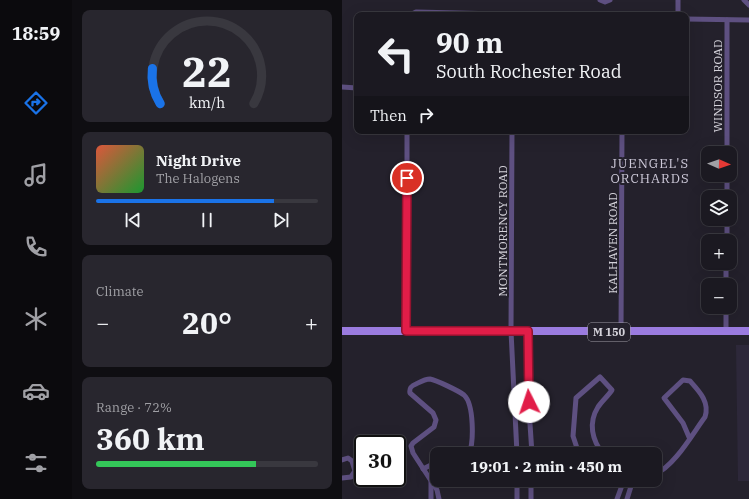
<!DOCTYPE html>
<meta charset="utf-8">
<style>
body{margin:0;font-family:"IBM Plex Serif",serif;background:#28262e;color:#f1f3f6;height:100vh;display:flex;flex-direction:column;font-size:15px;white-space:nowrap}
*{box-sizing:border-box;margin:0}
p{font-size:13px;color:#a0a0a5}
.icon{flex:none;width:22px;height:22px;fill:none;stroke:currentColor;stroke-width:2;stroke-linecap:round;stroke-linejoin:round}
.map{position:relative;flex:1;overflow:hidden}
.drawer{display:flex;flex-direction:column;gap:10px;padding:10px;background:#0f0e12;width:270px}
.drawer>*{flex:none}
.banner{position:absolute;left:12px;top:12px;width:335px;height:122px;border-radius:8px;box-shadow:0 4px 16px #0002,0 0 0 1px #39383f;background:#1b1921;color:#f1f3f6;overflow:hidden}
.needle{width:26px;rotate:92deg}
.controls{position:absolute;left:359px;top:146px;display:grid;gap:8px}
.controls a{display:grid;place-items:center;width:36px;height:36px;border-radius:8px;background:#1b1921;box-shadow:0 4px 16px #0002,0 0 0 1px #39383f;font-size:20px}
.speed{position:absolute;left:12px;top:435px;display:flex;gap:8px;font-size:20px;font-weight:700;text-align:center}
.speed>*{display:grid;place-content:center;width:52px;height:52px;border-radius:50%;background:#1b1921;box-shadow:0 4px 16px #0002,0 0 0 1px #39383f;line-height:1}
.speed .limit{border:2px solid #111;border-radius:6px;background:#fff;color:#111}
.pin{position:absolute;display:grid;place-items:center;width:34px;height:34px;color:#fff;margin:-17px;border:2px solid #fff;border-radius:50%;box-shadow:0 1px 4px #0007}
.me{position:absolute;width:44px;margin:-22px;rotate:356deg;stroke-linejoin:round;filter:drop-shadow(0 0 3px #0008)}
.turn{display:flex;align-items:center;gap:14px;height:84px;padding:0 16px;font-size:18px}
.turn .icon{width:52px;height:52px;stroke-width:2.5}
.turn b{display:block;font-size:28px;line-height:34px}
.then{display:flex;align-items:center;height:38px;padding:0 16px;background:#0003;gap:8px;font-size:15px}
.big{font-size:30px;font-weight:700;line-height:1.1}
.drawer .tile{flex:1;display:flex;flex-direction:column;justify-content:center;gap:6px;min-width:0;padding:0 14px;border-radius:8px;background:#28262e}
.drawer .dial{align-items:center;gap:0}
.dial svg{height:104px;overflow:visible;fill:none;stroke:#39383f;stroke-width:7;stroke-linecap:round;text-anchor:middle}
.dial text{fill:#f1f3f6;stroke:none}
.song{display:flex;align-items:center;gap:12px}
.cover{width:48px;height:48px;border-radius:6px;background:linear-gradient(135deg,hsl(10 70% 55%),hsl(130 70% 35%))}
.played{height:4px;border-radius:2px;background:linear-gradient(90deg,#1a73e8 80%,#39383f 80%)}
.keys{display:flex;justify-content:space-around;direction:ltr}
.heat{display:flex;justify-content:space-between;align-items:center;font-size:22px;direction:ltr}
.charge{height:6px;border-radius:3px;background:linear-gradient(90deg,#34c759 72%,#39383f 0)}
.trip{position:absolute;left:88px;top:447px;width:232px;height:40px;border-radius:8px;background:#1b1921;box-shadow:0 4px 16px #0002,0 0 0 1px #39383f;font-weight:700;line-height:40px;text-align:center}
main{display:flex;flex:1;min-height:0}
.menu{display:flex;flex-direction:column;width:72px;justify-content:space-around;align-items:center;background:#0b0a0d;color:#a0a0a5}
.menu .icon{width:28px;height:28px}
.menu .on{color:#1a73e8}
.menu b{font-size:18px;color:#f1f3f6}
.map>svg:first-child{display:block}
.built{fill:#2d283a}
.lines{fill:none;stroke-linecap:round;stroke-linejoin:round}
.street{stroke:#5e5081;stroke-width:5}
.primary{stroke:#9a7bdf;stroke-width:8}
.route-casing{stroke:#92132f;stroke-width:10}
.route{stroke:#e11d48;stroke-width:7}
.labels{text-anchor:middle;dominant-baseline:central;stroke-width:4;stroke-linejoin:round;paint-order:stroke}
.shield{fill:#24212c;stroke:#9f9da6;stroke-width:1}
.shield-label{font-size:11px;font-weight:bold;fill:#d4d2da}
.street-label{font-size:12px;fill:#d4d2da;stroke:#24212c}
.neighbourhood-label{font-size:13px;letter-spacing:1px;fill:#cecada;stroke:#24212c}
</style>
<main>
<nav class="menu">
<b>18:59</b>
<svg class="icon on" aria-label="directions" viewBox="0 0 24 24"><path d="M12 3l9 9-9 9-9-9zM9 14v-3h6M13 9l2 2-2 2"/></svg>
<svg class="icon" aria-label="music" viewBox="0 0 24 24"><path d="M9 18V5l10-2v13"/><circle cx="6" cy="18" r="3"/><circle cx="16" cy="16" r="3"/></svg>
<svg class="icon" aria-label="phone" viewBox="0 0 24 24"><path d="M5 4h4l2 5-3 2q2 4 5 5l2-3 5 2v4C11 20 4 13 5 4z"/></svg>
<svg class="icon" aria-label="climate" viewBox="0 0 24 24"><path d="M12 3v18M4 7l16 10M4 17L20 7"/></svg>
<svg class="icon" aria-label="car" viewBox="0 0 24 24"><path d="M5 17H2v-5l4-1 3-4h7l3 4 3 1v5h-3M9 17h6M6 11h13"/><circle cx="7" cy="17" r="2"/><circle cx="17" cy="17" r="2"/></svg>
<svg class="icon" aria-label="filters" viewBox="0 0 24 24"><path d="M4 7h16M4 17h16"/><circle cx="9" cy="7" r="2"/><circle cx="15" cy="17" r="2"/></svg>
</nav>
<section class="drawer">
<div class="tile dial"><svg viewBox="0 0 100 80">
<path d="M14 69A42 42 0 1 1 86 69"/>
<path d="M14 69A42 42 0 0 1 8 42" stroke="#1a73e8"/>
<text x="50" y="56" font-size="32" font-weight="700">22</text>
<text x="50" y="72" font-size="11">km/h</text>
</svg></div>
<div class="tile">
<div class="song"><i class="cover"></i><div><b>Night Drive</b><p>The Halogens</p></div></div>
<div class="played"></div>
<div class="keys"><svg class="icon" aria-label="previous" viewBox="0 0 24 24"><path d="M18 5L8 12l10 7zM5 5v14"/></svg><svg class="icon" aria-label="pause" viewBox="0 0 24 24"><path d="M8 5v14M16 5v14"/></svg><svg class="icon" aria-label="next" viewBox="0 0 24 24"><path d="M6 5l10 7-10 7zM19 5v14"/></svg></div>
</div>
<div class="tile"><p>Climate</p>
<div class="heat"><a>−</a><b class="big">20°</b><a>+</a></div>
</div>
<div class="tile"><p>Range · 72%</p><b class="big">360 km</b><div class="charge"></div></div>
</section>
<div class="map">
<svg width="407" height="499" viewBox="0 0 407 499">
<rect width="100%" height="100%" fill="#24212c"/>
<!-- built -->
<path class="built" d="M 394,345 L 407,345 L 407,481 L 396,481 Z"/>
<g class="lines">
<!-- street -->
<g class="street">
<path d="M 258,0 L 263,2 L 268,0"/>
<path d="M 402,0 L 407,5"/>
<path d="M 68,15 L 74,12 L 194,15"/>
<path d="M 336,15 L 336,0"/>
<path d="M 344,19 L 407,20"/>
<path d="M 0,87 L 15,88"/>
<path d="M 170,131 L 169,331 L 175,454"/>
<path d="M 385,153 L 385,20"/>
<path d="M 385,197 L 385,175"/>
<path d="M 385,241 L 385,219"/>
<path d="M 384,285 L 384,263"/>
<path d="M 384,307 L 384,332"/>
<path d="M 65,331 L 65,131"/>
<path d="M 186,331 L 185,379 L 190,454"/>
<path d="M 279,332 L 280,131"/>
<path d="M 237,454 L 231,436 L 234,398 L 258,377 L 270,390 C 266,396 260,401 256,407 C 246,423 250,440 261,454"/>
<path d="M 0,460 L 6,458 L 10,461 L 13,471 L 9,477 L 0,478"/>
<path d="M 81,469 L 95,462"/>
<path d="M 313,474 C 332,467 351,433 363,417 C 368,402 357,391 348,381 L 341,380 L 322,398 L 341,423 L 347,437"/>
<path d="M 89,499 L 89,482"/>
<path d="M 97,499 L 95,490 L 71,453 L 69,446 L 71,443 L 92,427 L 94,420 L 91,413 L 68,393 C 67,388 69,386 74,384 C 78,382 83,379 88,379 C 94,380 117,391 122,395 C 132,404 132,442 127,454"/>
<path d="M 175,499 L 175,480"/>
<path d="M 189,499 L 189,480"/>
<path d="M 275,499 L 282,480"/>
<path d="M 285,499 L 291,480"/>
</g>
<!-- primary -->
<path class="primary" d="M 0,331 L 407,331"/>
</g>
<g class="lines">
<defs>
<path id="route" d="M 65,178 L 64,331 L 186,331 L 187,402"/>
</defs>
<!-- route casing -->
<use href="#route" class="route-casing"/>
<!-- route -->
<use href="#route" class="route"/>
</g>
<g class="labels">
<!-- shield labels -->
<rect class="shield" x="246" y="323" width="42" height="18" rx="3"/>
<g class="shield-label">
<text x="267" y="332">M 150</text>
</g>
<!-- street labels -->
<g class="street-label">
<text transform="translate(375 86) rotate(-90)">WINDSOR ROAD</text>
<text transform="translate(160 231) rotate(-90)">MONTMORENCY ROAD</text>
<text transform="translate(270 243) rotate(-90)">KALHAVEN ROAD</text>
</g>
<!-- neighbourhood labels -->
<g class="neighbourhood-label">
<text x="308" y="163">JUENGEL'S<tspan x="308" dy="15">ORCHARDS</tspan></text>
</g>
</g>
</svg>
<div class="controls">
<a><svg class="needle" viewBox="-14 -14 28 28"><path d="M0-13l5 13h-10z" fill="#e53935"/><path d="M0 13l5-13h-10z" fill="#a0a0a5"/></svg></a>
<a><svg class="icon" aria-label="layers" viewBox="0 0 24 24"><path d="M12 4l9 5-9 5-9-5zM3 14l9 5 9-5"/></svg></a>
<a>+</a>
<a>−</a>
</div>
<div class="speed"><div class="limit">30</div></div>
<div class="pin" style="left:65px;top:178px;background:#d93025"><svg class="icon" aria-label="arrive" viewBox="0 0 24 24"><path d="M6 21V4h12l-3 4 3 4H6"/></svg></div>
<svg class="me" style="left:187px;top:402px" viewBox="-20 -20 40 40"><circle r="19" fill="#fff"/><path d="M0-13L10 11 0 6-10 11z" fill="#e11d48"/></svg>
<div class="trip">19:01 · 2 min · 450 m</div>
<div class="banner">
<div class="turn"><svg class="icon" aria-label="left" viewBox="0 0 24 24"><path d="M17 20v-9H6M10 6l-5 5 5 5"/></svg><div><b>90 m</b>South Rochester Road</div></div>
<div class="then">Then<svg class="icon" aria-label="right" viewBox="0 0 24 24"><path d="M7 20v-9h11M14 6l5 5-5 5"/></svg></div>
</div>
</div>
</main>
